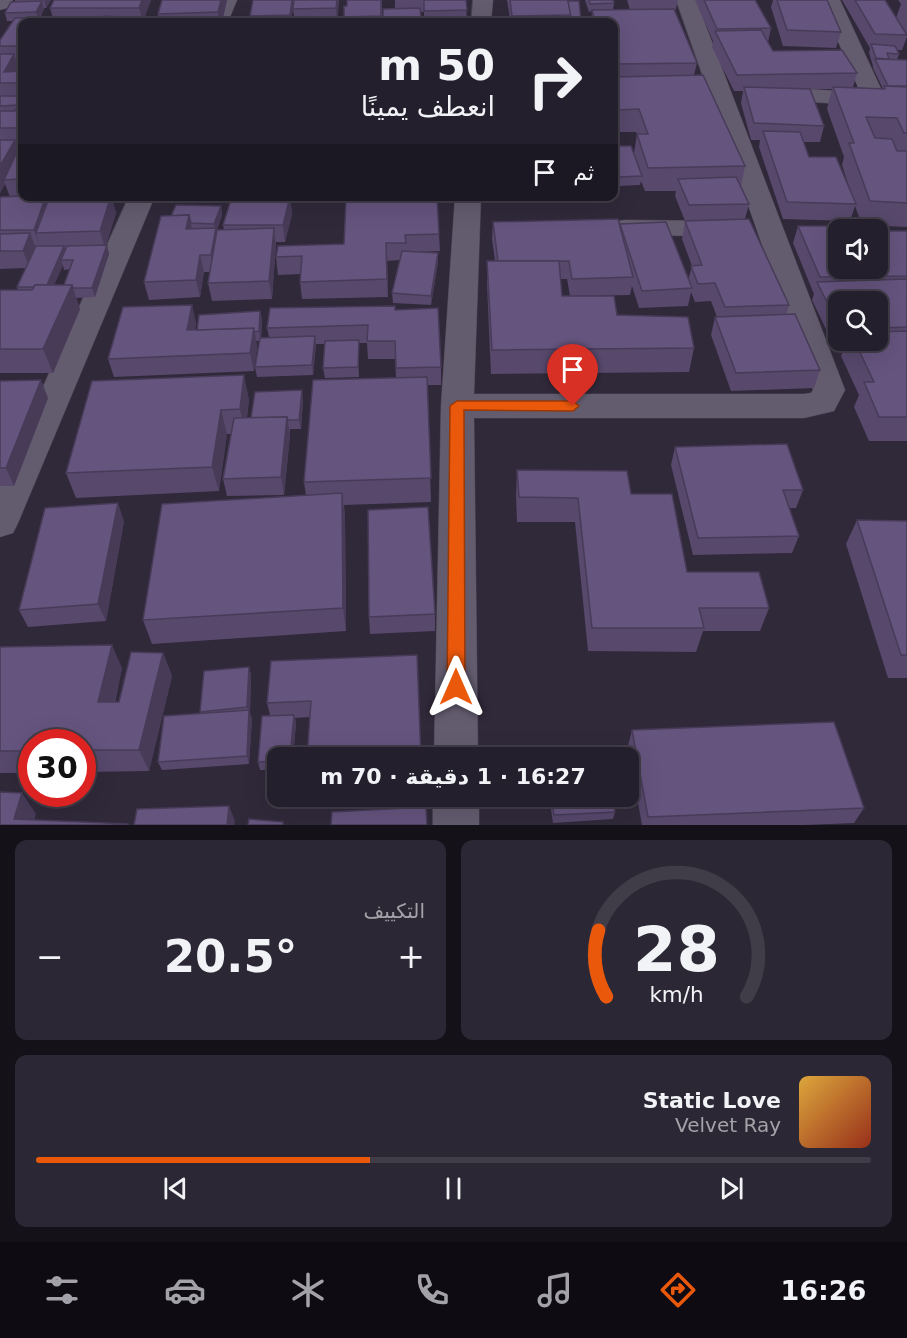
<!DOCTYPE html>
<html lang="ar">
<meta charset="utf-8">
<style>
body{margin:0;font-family:"DejaVu Sans","Noto Sans Arabic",sans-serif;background:#2c2734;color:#f1f3f6;direction:rtl;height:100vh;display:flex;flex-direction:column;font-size:22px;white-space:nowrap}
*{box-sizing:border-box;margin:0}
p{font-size:20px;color:#a3a2a9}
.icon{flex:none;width:33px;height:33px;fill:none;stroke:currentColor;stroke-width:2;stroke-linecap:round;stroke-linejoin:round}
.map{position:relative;height:825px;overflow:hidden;direction:ltr}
.drawer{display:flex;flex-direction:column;gap:15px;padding:15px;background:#141118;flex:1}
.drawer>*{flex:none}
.guide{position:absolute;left:18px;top:18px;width:600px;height:183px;border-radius:12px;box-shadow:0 6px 24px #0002,0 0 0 2px #413d48;direction:rtl;background:#241f2c;color:#f1f3f6;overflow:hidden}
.fabs{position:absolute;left:828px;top:219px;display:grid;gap:12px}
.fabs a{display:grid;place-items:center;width:60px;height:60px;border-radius:12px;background:#241f2c;box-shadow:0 6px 24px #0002,0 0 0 2px #413d48;font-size:30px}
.speed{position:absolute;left:18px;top:729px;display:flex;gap:12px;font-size:30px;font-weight:700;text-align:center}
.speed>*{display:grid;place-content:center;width:78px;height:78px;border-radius:50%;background:#241f2c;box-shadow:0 6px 24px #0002,0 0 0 2px #413d48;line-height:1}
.speed .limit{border:9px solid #d22;background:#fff;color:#111}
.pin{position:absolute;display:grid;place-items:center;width:51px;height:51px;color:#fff;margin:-62px -26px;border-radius:50% 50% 50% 0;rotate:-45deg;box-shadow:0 0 6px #0007}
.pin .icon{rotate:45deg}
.me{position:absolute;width:66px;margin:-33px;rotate:0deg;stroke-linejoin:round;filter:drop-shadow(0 0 4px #0008)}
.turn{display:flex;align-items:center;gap:21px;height:126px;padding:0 24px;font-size:27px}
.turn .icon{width:78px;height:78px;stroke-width:2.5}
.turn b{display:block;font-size:42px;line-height:51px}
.then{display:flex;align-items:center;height:57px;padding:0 24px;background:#0003;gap:12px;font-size:22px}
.big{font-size:45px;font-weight:700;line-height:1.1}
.drawer .card{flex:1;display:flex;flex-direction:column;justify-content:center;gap:9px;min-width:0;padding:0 21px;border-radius:12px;background:#2c2734}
.drawer .dial{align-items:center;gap:0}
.dial svg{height:156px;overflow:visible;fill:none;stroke:#413d48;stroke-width:7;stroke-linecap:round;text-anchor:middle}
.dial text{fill:#f1f3f6;stroke:none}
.song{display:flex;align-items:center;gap:18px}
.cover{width:72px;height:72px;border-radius:9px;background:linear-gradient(135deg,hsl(40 70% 55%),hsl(10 70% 35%))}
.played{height:6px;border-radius:3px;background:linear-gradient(90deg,#ea580c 40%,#413d48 40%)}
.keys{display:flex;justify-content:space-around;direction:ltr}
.heat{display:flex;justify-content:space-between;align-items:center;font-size:33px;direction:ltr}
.drawer .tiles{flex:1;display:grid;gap:15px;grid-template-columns:1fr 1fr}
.card:last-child{grid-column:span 2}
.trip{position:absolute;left:267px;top:747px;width:372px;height:60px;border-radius:12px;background:#241f2c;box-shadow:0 6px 24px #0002,0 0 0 2px #413d48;font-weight:700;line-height:60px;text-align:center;direction:rtl}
.tab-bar{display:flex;height:96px;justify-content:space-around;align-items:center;background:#0e0c12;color:#a3a2a9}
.tab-bar .icon{width:42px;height:42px}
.tab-bar .active{color:#ea580c}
.tab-bar b{font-size:27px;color:#f1f3f6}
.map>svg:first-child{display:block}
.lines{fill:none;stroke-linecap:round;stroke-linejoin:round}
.minor-casing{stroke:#4b4553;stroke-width:1}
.minor{fill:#635c6f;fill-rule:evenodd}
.wall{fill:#57486c;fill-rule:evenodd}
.shaded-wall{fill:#473b58}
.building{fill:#65547e;stroke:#473b58;stroke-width:1.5}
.route{fill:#ea580c;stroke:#983908;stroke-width:1.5}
</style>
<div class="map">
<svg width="907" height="825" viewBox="0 0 907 825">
<rect width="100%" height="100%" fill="#30293a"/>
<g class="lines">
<defs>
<g id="minor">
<path d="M 0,0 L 13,0 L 7,8 L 0,10 Z"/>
<path d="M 217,0 L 237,0 L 228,22 L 208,22 Z"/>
<path d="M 473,0 L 493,0 L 491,22 L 471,22 Z"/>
<path d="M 676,0 L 696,0 L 845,390 L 834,411 L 804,418 L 474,418 L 478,758 L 434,758 L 441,406 L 455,196 L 481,196 L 474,394 L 804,394 L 811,393 L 813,390 Z"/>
<path d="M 820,0 L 840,0 L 883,93 L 907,94 L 907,108 L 760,99 L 757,94 L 760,89 L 768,87 L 860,92 Z"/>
<path d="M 129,196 L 155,196 L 18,523 L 13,533 L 0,537 L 0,482 Z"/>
<path d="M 624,220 L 728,221 L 738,223 L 741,229 L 738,235 L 728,237 L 614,234 L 611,228 L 614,222 Z"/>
<rect x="433" y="796" width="46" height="29"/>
</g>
</defs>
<!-- minor casing -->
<use href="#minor" class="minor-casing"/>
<!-- minor -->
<use href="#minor" class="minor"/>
</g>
<!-- wall -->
<g class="wall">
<path d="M 15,0 L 51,0 L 46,8 L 44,8 L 44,9 L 40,18 L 53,18 L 50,8 L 54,0 L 151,0 L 144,19 L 151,20 L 158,18 L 158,14 L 227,0 L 222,22 L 22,22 L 22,62 L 17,62 L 18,65 L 22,63 L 22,196 L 47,196 L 48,201 L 111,196 L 116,213 L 106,245 L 109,254 L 95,297 L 76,298 L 80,309 L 53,373 L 0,373 L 0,290 L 18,290 L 17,287 L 26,268 L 0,269 L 0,197 L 10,197 L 5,184 L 0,193 L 0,40 L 13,21 L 7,21 L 5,13 L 15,2 ZM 63,265 L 64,270 L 70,269 L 64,285 L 54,285 Z"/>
<path d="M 253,0 L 294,0 L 291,22 L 251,22 L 250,16 Z"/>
<path d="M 339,0 L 337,22 L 295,22 L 293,9 Z"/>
<path d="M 382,0 L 382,22 L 344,22 L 344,17 Z"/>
<path d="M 395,0 L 466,0 L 467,22 L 424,22 L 424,12 L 421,12 L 421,22 L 383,22 L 383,9 L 395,8 Z"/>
<path d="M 507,0 L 568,0 L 581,20 L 581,22 L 506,22 L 506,19 L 510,19 Z"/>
<path d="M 585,0 L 613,0 L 614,3 L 613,10 L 630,10 L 627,0 L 678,0 L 675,12 L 697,63 L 694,75 L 745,166 L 741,186 L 749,204 L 745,219 L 789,305 L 786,315 L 820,370 L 814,388 L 731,391 L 711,335 L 715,317 L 717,317 L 711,301 L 695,302 L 691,292 L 688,306 L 639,308 L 632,286 L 630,295 L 574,296 L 694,348 L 689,372 L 491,374 L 487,285 L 487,261 L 495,261 L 492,239 L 493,222 L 619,226 L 620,224 L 688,280 L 692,266 L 682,239 L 685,221 L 675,196 L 676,191 L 645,191 L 641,181 L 640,185 L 619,186 L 614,168 L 614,146 L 634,153 L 637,134 L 636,132 L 614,132 L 614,22 L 591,22 L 592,11 L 589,12 ZM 561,279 L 567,279 L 570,296 L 562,296 Z"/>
<path d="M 695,0 L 755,0 L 771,28 L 768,42 L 773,51 L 857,73 L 853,87 L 883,89 L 873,68 L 873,66 L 869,53 L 870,48 L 842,0 L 885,0 L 896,18 L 901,4 L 898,0 L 907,0 L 907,37 L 902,50 L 897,50 L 899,54 L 897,60 L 907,60 L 907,227 L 862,225 L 855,206 L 850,221 L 783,219 L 759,147 L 760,140 L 751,140 L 741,103 L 743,91 L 734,91 L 712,47 L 713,41 ZM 811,89 L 832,89 L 827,109 L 844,157 L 842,165 L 850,190 L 809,157 L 803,142 L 820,142 L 824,126 Z"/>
<path d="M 773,0 L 827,0 L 841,32 L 836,48 L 783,46 L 771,7 Z"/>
<path d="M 181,196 L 290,197 L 292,214 L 285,242 L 276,242 L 272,299 L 212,301 L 208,283 L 210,272 L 204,272 L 200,297 L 149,300 L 144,282 L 171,216 L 221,206 L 222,215 L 217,230 L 224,230 L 223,225 L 231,199 L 181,200 Z"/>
<path d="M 296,196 L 346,196 L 346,199 L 296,198 Z"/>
<path d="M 355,196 L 391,196 L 391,198 L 408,197 L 408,196 L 462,196 L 462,200 L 437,201 L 440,251 L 418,252 L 438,253 L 438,262 L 431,305 L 393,303 L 392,293 L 400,260 L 387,261 L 388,297 L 302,299 L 300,282 L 301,274 L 278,275 L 276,257 L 344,244 Z"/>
<path d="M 798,226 L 838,268 L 907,231 L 907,441 L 869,441 L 854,407 L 859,395 L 841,356 L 845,347 L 835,348 L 812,300 L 814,294 L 793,243 ZM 838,302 L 878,302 L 878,340 L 838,340 Z"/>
<path d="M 395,310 L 441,367 L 441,385 L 427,385 L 431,502 L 344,505 L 345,518 L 346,631 L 152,644 L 143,620 L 306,496 L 304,482 L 396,378 L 395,359 L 368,359 L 367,343 L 359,343 L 359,377 L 325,378 L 323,368 L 325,344 L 316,344 L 313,375 L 257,377 L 255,367 L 259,341 L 256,341 L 257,346 L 254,371 L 114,377 L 108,359 L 196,322 L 195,330 L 260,311 L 262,320 L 261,337 L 269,337 L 267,328 Z"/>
<path d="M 0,381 L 48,398 L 14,486 L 0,486 Z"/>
<path d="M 92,381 L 249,399 L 247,418 L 251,418 L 303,400 L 301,429 L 290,429 L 290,435 L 284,495 L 227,496 L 223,479 L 231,434 L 227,434 L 219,491 L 76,498 L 66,473 Z"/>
<path d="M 675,447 L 803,490 L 796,508 L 789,508 L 799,536 L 792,553 L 693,555 L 671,465 Z"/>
<path d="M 517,470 L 631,494 L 687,572 L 769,608 L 760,631 L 703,631 L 696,652 L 588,651 L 575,522 L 517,522 L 516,495 Z"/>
<path d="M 857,520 L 907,521 L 907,678 L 888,678 L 846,544 Z"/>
<path d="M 124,521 L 106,621 L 28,627 L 19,610 Z"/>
<path d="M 435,614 L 435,631 L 370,634 L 369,617 Z"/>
<path d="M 0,647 L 122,668 L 115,702 L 119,702 L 163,653 L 172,676 L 149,771 L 82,772 L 82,742 L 32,742 L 32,773 L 0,773 Z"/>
<path d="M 417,655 L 310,717 L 295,718 L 296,723 L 293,758 L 278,758 L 278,770 L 260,770 L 258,762 L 270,715 L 267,703 Z"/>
<path d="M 249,667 L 251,676 L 250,713 L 252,719 L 249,764 L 162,770 L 158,762 L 201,713 L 200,712 Z"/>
<path d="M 632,730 L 864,808 L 854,823 L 804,825 L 642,825 L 628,746 Z"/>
<path d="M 549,796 L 612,796 L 615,812 L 613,819 L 553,823 Z"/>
</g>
<!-- shaded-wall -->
<g class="shaded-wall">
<path d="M 44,0 L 51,0 L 46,8 Z"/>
<path d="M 142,0 L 151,0 L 143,22 L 139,8 Z"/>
<path d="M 221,0 L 227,0 L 222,22 L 219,22 L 218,12 Z"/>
<path d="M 292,0 L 294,0 L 291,22 L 290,15 Z"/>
<path d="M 337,0 L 339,0 L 337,22 L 336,8 Z"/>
<path d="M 42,1 L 44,9 L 38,20 L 36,12 Z"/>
<path d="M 14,54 L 19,69 L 15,77 L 4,72 Z"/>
<path d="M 22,77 L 22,92 L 19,83 Z"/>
<path d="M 15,140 L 21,157 L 4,180 L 5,184 L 0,193 L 0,166 Z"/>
<path d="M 46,196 L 52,213 L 36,233 L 40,247 L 34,230 Z"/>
<path d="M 111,196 L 116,213 L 105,248 L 100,231 Z"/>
<path d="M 290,197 L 292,214 L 285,242 L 283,225 Z"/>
<path d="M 221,206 L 222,215 L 216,232 L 214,272 L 211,255 L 215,229 L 214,224 Z"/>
<path d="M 189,215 L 193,233 L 186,229 Z"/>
<path d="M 274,228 L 276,245 L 272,299 L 269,281 Z"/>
<path d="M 30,233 L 37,251 L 30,268 L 23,251 Z"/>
<path d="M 386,243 L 387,261 L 388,297 L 387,279 Z"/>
<path d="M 107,245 L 109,254 L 95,297 L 92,288 Z"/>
<path d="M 64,246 L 67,255 L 61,260 L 63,265 L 49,296 L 46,287 Z"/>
<path d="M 438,253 L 438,262 L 431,305 L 431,296 Z"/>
<path d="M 200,255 L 204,272 L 200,297 L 196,280 Z"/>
<path d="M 72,285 L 80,309 L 53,373 L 43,349 Z"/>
<path d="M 192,305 L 196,322 L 191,348 L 187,330 Z"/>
<path d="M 260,311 L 262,320 L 261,341 L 259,331 Z"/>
<path d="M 254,328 L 257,346 L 254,371 L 250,353 Z"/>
<path d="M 315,336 L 316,345 L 313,375 L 312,365 Z"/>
<path d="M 359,340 L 359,377 L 358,367 Z"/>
<path d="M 244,375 L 249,399 L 245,433 L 240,409 Z"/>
<path d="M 41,380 L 48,398 L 14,486 L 6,468 Z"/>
<path d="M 302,390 L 303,400 L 301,429 L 299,420 Z"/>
<path d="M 221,410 L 227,434 L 219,491 L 212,467 Z"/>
<path d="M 287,417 L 290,435 L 284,495 L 281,477 Z"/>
<path d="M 342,493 L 345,518 L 346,631 L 343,608 Z"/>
<path d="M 118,503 L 124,521 L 106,621 L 98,604 Z"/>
<path d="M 112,645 L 122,668 L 109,724 L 98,702 Z"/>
<path d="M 163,653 L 172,676 L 149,771 L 139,750 Z"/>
<path d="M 249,667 L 251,676 L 250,713 L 252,719 L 249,764 L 247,756 L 249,713 L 247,707 Z"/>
<path d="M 294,715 L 296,723 L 293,758 L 290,758 Z"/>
<path d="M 22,793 L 36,814 L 33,825 L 14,819 Z"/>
<path d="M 229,806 L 235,821 L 234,825 L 227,825 Z"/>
</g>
<!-- building -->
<g class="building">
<path d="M 54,0 L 142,0 L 139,8 L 50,8 Z"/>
<path d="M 162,0 L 221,0 L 218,12 L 158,14 Z"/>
<path d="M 253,0 L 292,0 L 290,15 L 250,16 Z"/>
<path d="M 294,0 L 337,0 L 336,8 L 293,9 Z"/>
<path d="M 347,0 L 381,0 L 381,16 L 344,17 L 344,6 L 347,6 Z"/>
<path d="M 424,0 L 466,0 L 467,10 L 424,11 Z"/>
<path d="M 510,0 L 568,0 L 571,15 L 512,16 Z"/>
<path d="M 589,0 L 613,0 L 614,3 L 590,4 Z"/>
<path d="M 704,0 L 755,0 L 771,28 L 717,29 Z"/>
<path d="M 777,0 L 827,0 L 841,32 L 787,30 Z"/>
<path d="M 855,0 L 885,0 L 907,35 L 875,34 Z"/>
<path d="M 42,1 L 36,12 L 5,13 L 11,2 Z"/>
<path d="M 568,1 L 579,1 L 581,20 L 576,20 L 575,17 L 571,17 Z"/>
<path d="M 420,8 L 421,17 L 383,18 L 383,9 Z"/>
<path d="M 674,9 L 697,63 L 614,64 L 614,22 L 595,22 L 592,10 Z"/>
<path d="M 104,16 L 151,19 L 148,22 L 98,22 Z"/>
<path d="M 198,17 L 197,22 L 150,22 L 152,18 Z"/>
<path d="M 575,17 L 576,22 L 507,22 L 506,19 Z"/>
<path d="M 15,18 L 85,18 L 83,22 L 22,22 L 22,46 L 0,46 L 0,40 Z"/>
<path d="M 761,30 L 773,51 L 842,50 L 857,73 L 737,75 L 715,31 Z"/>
<path d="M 871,44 L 895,46 L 899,54 L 887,53 L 889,59 L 876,58 Z"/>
<path d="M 0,54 L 14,54 L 4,72 L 22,71 L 22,77 L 19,83 L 0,83 Z"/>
<path d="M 875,59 L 907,60 L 907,86 L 888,86 Z"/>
<path d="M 22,63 L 22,71 L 16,71 L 18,64 Z"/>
<path d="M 703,75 L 745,166 L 648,168 L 637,134 L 648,134 L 639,109 L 617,110 L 614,100 L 614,77 Z"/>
<path d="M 884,86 L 907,87 L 907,133 L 904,133 L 897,118 L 866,117 L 875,138 L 892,139 L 897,151 L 907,151 L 907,203 L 870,201 L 849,143 L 854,143 L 833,87 L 885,89 Z"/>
<path d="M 744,87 L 810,89 L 824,126 L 754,123 Z"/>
<path d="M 0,96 L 22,96 L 22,128 L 0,128 L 0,111 L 15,111 L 18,105 L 0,106 Z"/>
<path d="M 763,131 L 800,132 L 809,157 L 836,157 L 856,204 L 787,202 Z"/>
<path d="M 0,140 L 15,140 L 0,166 Z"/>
<path d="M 22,141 L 22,179 L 4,180 Z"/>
<path d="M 614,146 L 631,146 L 642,176 L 620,177 L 614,156 Z"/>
<path d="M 736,177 L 749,204 L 689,205 L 678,179 Z"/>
<path d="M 22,196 L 46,196 L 34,230 L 0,230 L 0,197 Z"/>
<path d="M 111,196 L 100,231 L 36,233 L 49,198 Z"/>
<path d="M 232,196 L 290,197 L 283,225 L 223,225 Z"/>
<path d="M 437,197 L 439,234 L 405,235 L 406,243 L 386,243 L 387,279 L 300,282 L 302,256 L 276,257 L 278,246 L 344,244 L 346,199 Z"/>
<path d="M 176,205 L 221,206 L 214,224 L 191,223 L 189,215 L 171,216 Z"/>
<path d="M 189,215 L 186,229 L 216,228 L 211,255 L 200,255 L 196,280 L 144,282 L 161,216 Z"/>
<path d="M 618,219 L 633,277 L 572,279 L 569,261 L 498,261 L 493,222 Z"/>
<path d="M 749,219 L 789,305 L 725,307 L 715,283 L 698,284 L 691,266 L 702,265 L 685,221 Z"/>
<path d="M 666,222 L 692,288 L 642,291 L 620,224 Z"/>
<path d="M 798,226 L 844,226 L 846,230 L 838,230 L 838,268 L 878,268 L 878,231 L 907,231 L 907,276 L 820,277 Z"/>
<path d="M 274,228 L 269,281 L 208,283 L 217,230 Z"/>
<path d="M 30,233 L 23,251 L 0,251 L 0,234 Z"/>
<path d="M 107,245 L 92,288 L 73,288 L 72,285 L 64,285 L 73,260 L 61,260 L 67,246 Z"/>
<path d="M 36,246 L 64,246 L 47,285 L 35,285 L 34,287 L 17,287 Z"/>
<path d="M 402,251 L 438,253 L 431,296 L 392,293 Z"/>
<path d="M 487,261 L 559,261 L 562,296 L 614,296 L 617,315 L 688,317 L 694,348 L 492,350 Z"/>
<path d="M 907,279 L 907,327 L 878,328 L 878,302 L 838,302 L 838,324 L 817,282 Z"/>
<path d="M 35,285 L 72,285 L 43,349 L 0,349 L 0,290 L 32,290 Z"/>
<path d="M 192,305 L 187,330 L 254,328 L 250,353 L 108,359 L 123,307 Z"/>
<path d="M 395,306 L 395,310 L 438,308 L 441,367 L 396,368 L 395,341 L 367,341 L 368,325 L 267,328 L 270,308 Z"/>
<path d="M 260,311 L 259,331 L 254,332 L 254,328 L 197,330 L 199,315 Z"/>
<path d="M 795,314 L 820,370 L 736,373 L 715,317 Z"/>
<path d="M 907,331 L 907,417 L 879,417 L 864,382 L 874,382 L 854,340 L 878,340 L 878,332 Z"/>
<path d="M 315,336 L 312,365 L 255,367 L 260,338 Z"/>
<path d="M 359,340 L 358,367 L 323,368 L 325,341 Z"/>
<path d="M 244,375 L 240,409 L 221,410 L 212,467 L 66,473 L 92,381 Z"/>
<path d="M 427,377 L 431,478 L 304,482 L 313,380 Z"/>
<path d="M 41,380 L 6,468 L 0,468 L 0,381 Z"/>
<path d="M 302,390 L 299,420 L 288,420 L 287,417 L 251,418 L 255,392 Z"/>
<path d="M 287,417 L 281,477 L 223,479 L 234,418 Z"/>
<path d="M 787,444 L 803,490 L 783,490 L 799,536 L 698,538 L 675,447 Z"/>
<path d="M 517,470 L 627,471 L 631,494 L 672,494 L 687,572 L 759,572 L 769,608 L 699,608 L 704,628 L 592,628 L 578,498 L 519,497 Z"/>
<path d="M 342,493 L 343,608 L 143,620 L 162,504 Z"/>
<path d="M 118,503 L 98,604 L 19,610 L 45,508 Z"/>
<path d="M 428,507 L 435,614 L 369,617 L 368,510 Z"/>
<path d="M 857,520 L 907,521 L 907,655 L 901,655 Z"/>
<path d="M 112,645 L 98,702 L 119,702 L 131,652 L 163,653 L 139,750 L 82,750 L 82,742 L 32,742 L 32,751 L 0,751 L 0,647 Z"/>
<path d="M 417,655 L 421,758 L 307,758 L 311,701 L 267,703 L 271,661 Z"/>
<path d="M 249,667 L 247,707 L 200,712 L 204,671 Z"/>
<path d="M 249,710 L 247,756 L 158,762 L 164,716 Z"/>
<path d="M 294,715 L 290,758 L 278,758 L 278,761 L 258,762 L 262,716 Z"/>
<path d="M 834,722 L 864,808 L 648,817 L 632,730 Z"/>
<path d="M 604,747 L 605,758 L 547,758 L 546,750 Z"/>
<path d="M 0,792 L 22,793 L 14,819 L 128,824 L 128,825 L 0,825 Z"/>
<path d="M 551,796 L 612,796 L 615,812 L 554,815 Z"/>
<path d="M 229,806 L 227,825 L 134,825 L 137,809 Z"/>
<path d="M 426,807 L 427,825 L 331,825 L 332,812 Z"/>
<path d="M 249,819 L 283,822 L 283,825 L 248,825 Z"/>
</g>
<!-- route -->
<path class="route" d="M 457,401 L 573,401 L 579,406 L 573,411 L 464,410 L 465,687 L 462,693 L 456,695 L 450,693 L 447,687 L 450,406 Z"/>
</svg>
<div class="fabs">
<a><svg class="icon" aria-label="sound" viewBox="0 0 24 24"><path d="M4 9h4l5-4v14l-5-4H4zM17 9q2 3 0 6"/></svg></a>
<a><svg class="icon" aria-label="search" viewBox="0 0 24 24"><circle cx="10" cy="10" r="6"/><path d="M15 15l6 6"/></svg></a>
</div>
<div class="speed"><div class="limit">30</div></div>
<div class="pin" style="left:573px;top:406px;background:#d93025"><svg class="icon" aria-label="arrive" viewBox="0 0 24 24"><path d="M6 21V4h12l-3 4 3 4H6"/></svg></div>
<svg class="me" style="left:456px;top:687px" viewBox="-20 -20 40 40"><path d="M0-17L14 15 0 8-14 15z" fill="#ea580c" stroke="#fff" stroke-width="4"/></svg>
<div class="trip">16:27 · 1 دقيقة · 70 m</div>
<div class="guide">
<div class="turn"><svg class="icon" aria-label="right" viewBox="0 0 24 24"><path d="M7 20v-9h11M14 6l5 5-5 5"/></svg><div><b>50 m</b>انعطف يمينًا</div></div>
<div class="then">ثم<svg class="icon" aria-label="arrive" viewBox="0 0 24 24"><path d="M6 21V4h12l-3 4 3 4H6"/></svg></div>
</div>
</div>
<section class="drawer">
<div class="tiles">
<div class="card dial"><svg viewBox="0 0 100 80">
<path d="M14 69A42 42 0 1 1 86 69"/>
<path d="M14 69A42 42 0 0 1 10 35" stroke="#ea580c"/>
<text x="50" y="56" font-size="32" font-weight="700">28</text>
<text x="50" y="72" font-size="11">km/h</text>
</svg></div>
<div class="card"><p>التكييف</p>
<div class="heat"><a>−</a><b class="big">20.5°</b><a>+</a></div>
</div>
<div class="card">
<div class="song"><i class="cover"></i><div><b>Static Love</b><p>Velvet Ray</p></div></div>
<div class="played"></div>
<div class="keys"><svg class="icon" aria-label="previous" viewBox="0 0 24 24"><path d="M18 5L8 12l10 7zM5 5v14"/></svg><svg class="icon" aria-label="pause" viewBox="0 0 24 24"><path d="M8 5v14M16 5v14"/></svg><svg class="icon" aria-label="next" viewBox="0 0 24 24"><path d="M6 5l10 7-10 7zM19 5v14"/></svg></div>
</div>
</div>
</section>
<nav class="tab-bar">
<b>16:26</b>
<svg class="icon active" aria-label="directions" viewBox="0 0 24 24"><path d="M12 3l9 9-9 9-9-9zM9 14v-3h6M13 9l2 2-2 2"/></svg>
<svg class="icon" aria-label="music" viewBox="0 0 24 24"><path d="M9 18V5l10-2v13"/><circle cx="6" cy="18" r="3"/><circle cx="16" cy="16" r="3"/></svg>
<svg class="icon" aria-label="phone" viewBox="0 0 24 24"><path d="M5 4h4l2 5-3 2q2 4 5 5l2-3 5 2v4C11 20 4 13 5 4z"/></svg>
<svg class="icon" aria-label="climate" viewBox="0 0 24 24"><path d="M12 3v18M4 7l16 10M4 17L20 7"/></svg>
<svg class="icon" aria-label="car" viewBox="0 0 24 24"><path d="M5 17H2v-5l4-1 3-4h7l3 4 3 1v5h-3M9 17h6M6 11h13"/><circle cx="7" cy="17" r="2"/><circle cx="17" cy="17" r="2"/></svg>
<svg class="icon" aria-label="filters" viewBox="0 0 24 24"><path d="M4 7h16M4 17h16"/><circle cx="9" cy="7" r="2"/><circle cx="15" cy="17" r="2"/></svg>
</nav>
